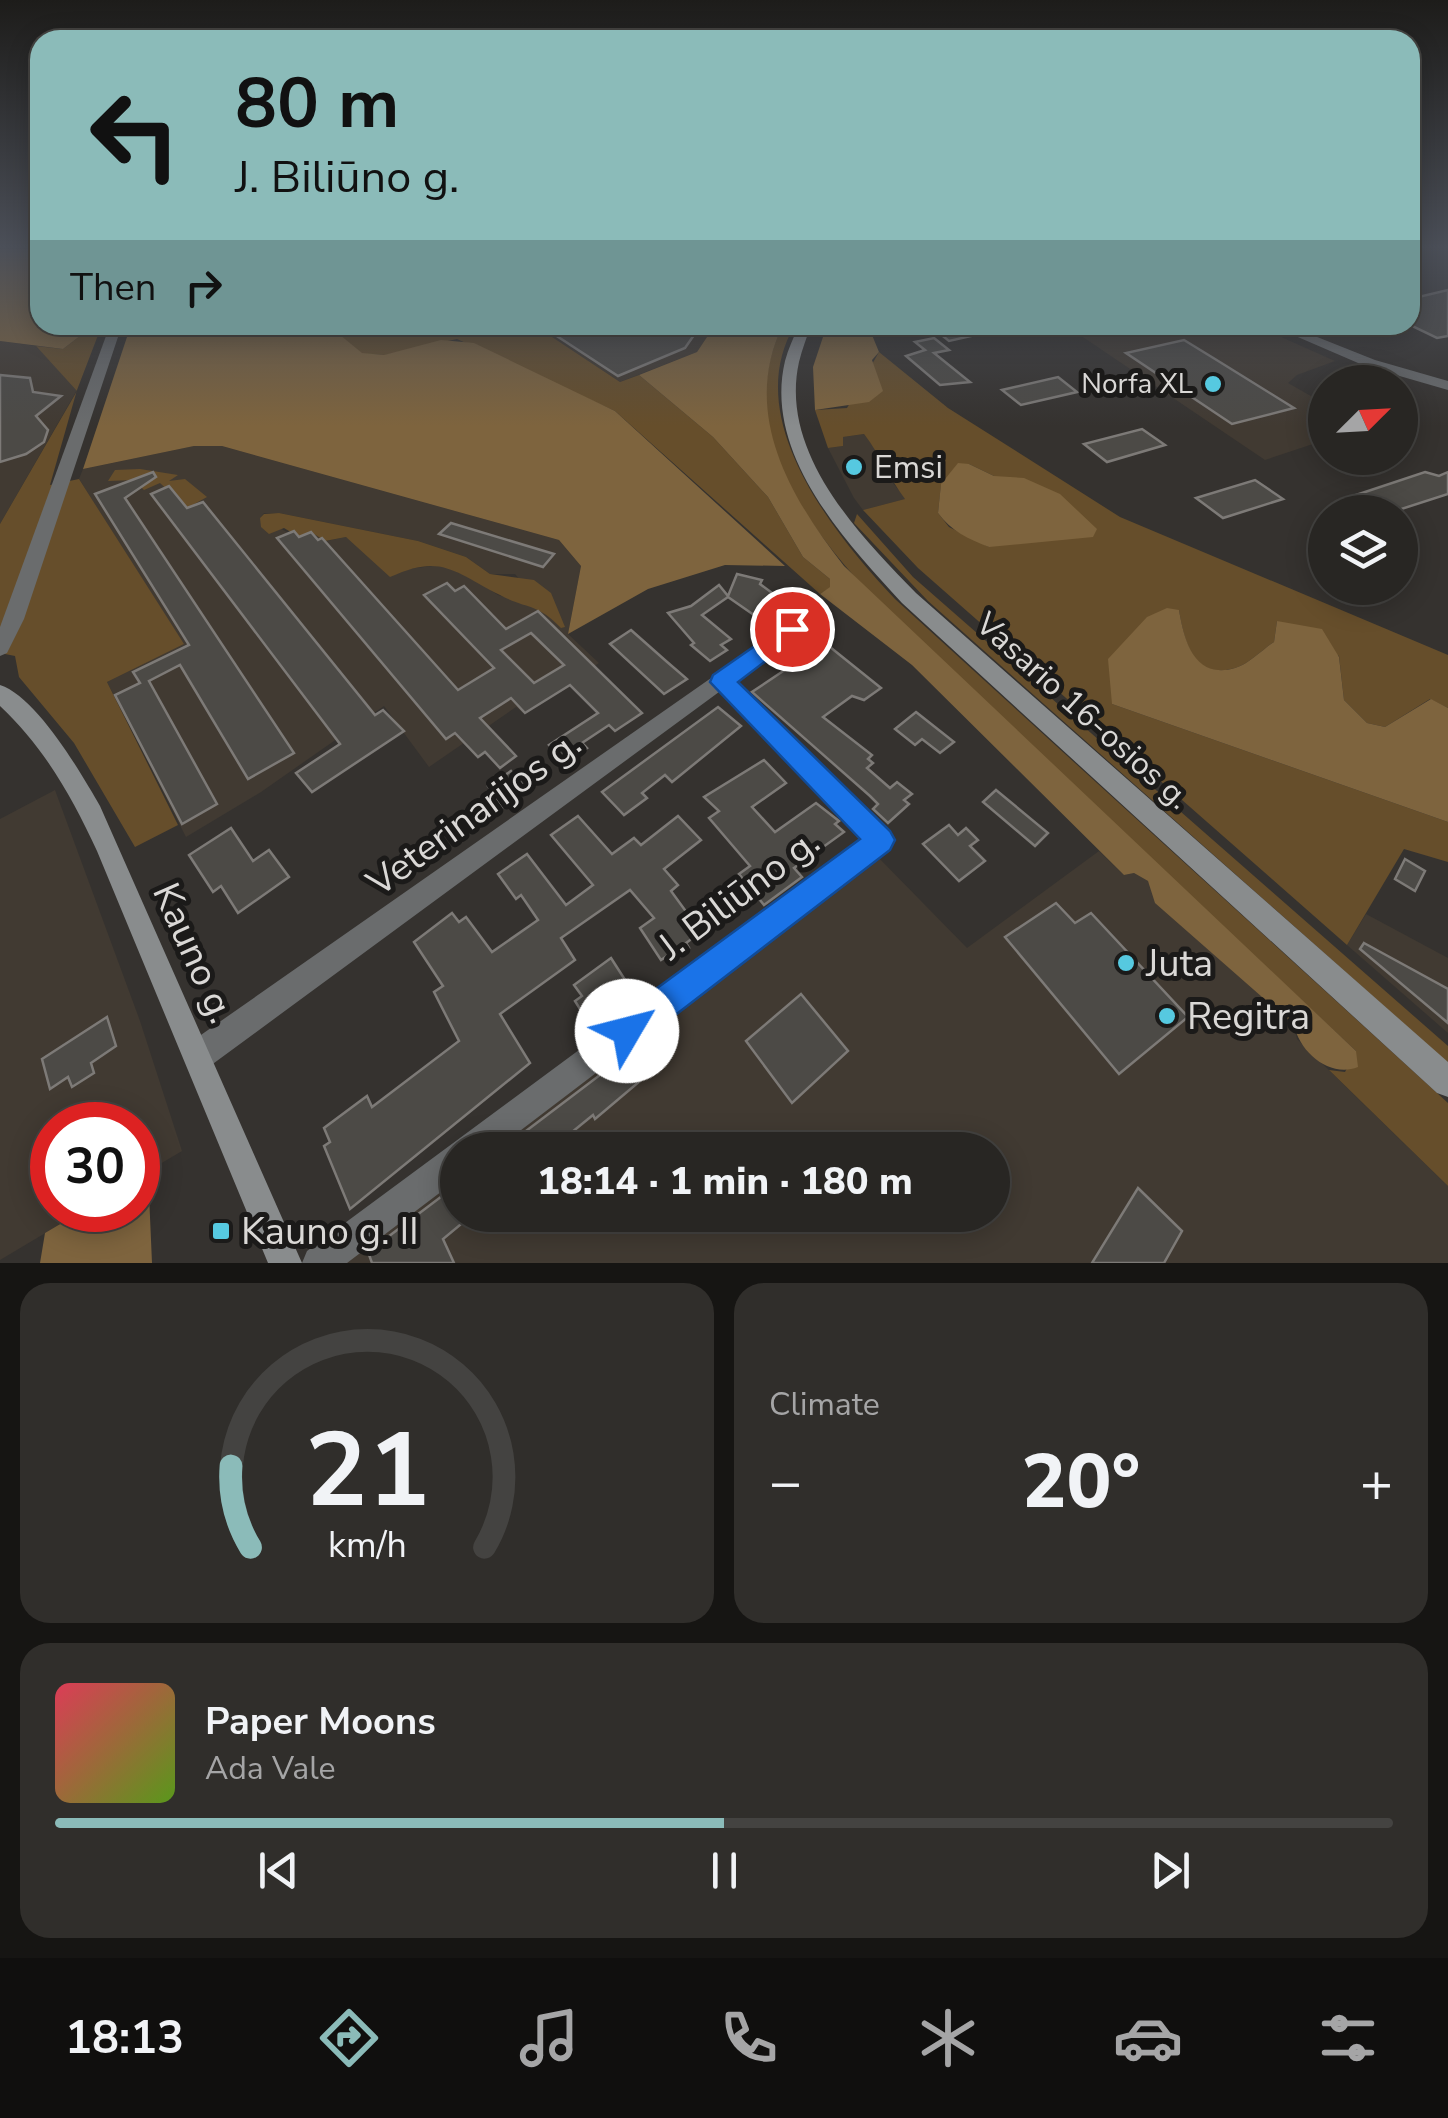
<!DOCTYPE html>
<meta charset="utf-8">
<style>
body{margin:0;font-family:"Nunito Sans",sans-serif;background:#302e2b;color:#f1f3f6;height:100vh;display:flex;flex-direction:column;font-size:38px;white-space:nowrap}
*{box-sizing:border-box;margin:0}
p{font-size:32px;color:#a5a5a6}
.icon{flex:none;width:55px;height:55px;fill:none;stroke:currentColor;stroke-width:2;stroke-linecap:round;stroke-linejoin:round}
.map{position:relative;height:1263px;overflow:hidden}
.details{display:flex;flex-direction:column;gap:20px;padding:20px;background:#161513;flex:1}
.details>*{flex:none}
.top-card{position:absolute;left:30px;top:30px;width:1390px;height:305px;border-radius:30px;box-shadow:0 5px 25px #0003,0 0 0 2px #444341;background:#8bbbb9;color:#111;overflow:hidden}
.needle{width:65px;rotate:66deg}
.controls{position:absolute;left:1308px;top:365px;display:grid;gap:20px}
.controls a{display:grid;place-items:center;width:110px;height:110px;border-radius:50%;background:#282623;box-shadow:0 5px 25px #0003,0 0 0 2px #444341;font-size:50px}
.speed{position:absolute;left:30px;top:1102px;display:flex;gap:20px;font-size:50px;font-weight:700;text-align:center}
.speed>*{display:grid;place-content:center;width:130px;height:130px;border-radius:50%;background:#282623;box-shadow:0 5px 25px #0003,0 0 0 2px #444341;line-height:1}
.speed .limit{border:15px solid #d22;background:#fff;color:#111}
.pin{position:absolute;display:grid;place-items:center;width:85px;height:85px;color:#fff;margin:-42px;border:5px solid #fff;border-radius:50%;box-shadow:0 2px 10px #0007}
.me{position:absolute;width:110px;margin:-55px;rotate:53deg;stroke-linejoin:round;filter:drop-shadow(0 0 8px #0008)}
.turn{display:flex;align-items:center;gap:35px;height:210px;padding:0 40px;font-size:45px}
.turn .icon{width:130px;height:130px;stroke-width:2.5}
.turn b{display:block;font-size:70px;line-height:85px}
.then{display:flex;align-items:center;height:95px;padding:0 40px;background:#0003;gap:20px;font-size:38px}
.big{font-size:75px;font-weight:800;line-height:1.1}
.details .card{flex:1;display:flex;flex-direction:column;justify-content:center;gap:15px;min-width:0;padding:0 35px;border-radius:30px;background:#302e2b}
.details .dial{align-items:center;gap:0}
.dial svg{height:260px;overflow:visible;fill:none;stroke:#444341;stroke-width:7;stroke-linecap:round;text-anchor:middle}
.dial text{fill:#f1f3f6;stroke:none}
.song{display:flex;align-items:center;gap:30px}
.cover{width:120px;height:120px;border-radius:15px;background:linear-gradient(135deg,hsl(350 70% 55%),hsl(90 70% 35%))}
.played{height:10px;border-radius:5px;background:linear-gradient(90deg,#8bbbb9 50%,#444341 50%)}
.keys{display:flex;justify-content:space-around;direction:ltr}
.heat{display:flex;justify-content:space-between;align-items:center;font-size:55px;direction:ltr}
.details .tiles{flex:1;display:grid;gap:20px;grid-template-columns:1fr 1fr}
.card:last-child{grid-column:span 2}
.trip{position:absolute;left:440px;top:1132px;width:570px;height:100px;border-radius:50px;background:#282623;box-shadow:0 5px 25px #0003,0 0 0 2px #444341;font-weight:800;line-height:100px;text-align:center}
.tabs{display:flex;height:160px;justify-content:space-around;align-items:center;background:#100f0e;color:#a5a5a6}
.tabs .icon{width:70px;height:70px}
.tabs .selected{color:#8bbbb9}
.tabs b{font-size:45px;color:#f1f3f6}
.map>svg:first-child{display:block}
.built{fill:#413a32;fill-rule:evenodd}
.green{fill:#664e2b;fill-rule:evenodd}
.forest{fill:#7e643e}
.building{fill:#4c4a46;stroke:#7d7a77;stroke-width:2.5;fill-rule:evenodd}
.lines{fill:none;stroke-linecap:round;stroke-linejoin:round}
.street{fill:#6a6c6d;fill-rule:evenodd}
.secondary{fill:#898c8d;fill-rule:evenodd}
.route{fill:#1a73e8;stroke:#114b97;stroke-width:2.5}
.poi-dot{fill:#56c9e0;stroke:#1b1a19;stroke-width:4}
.labels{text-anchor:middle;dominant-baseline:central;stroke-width:10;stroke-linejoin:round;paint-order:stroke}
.far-poi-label{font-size:28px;fill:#dad8d6;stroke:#1b1a19;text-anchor:end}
.poi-label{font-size:32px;fill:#dad8d6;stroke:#1b1a19;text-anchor:start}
.street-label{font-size:32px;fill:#dad8d6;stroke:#1b1a19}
.near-street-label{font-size:38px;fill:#dad8d6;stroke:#1b1a19}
.near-poi-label{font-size:38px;fill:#dad8d6;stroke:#1b1a19;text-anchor:start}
</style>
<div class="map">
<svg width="1448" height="1263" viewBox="0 0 1448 1263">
<rect width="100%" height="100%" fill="#35322f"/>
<!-- built -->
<g class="built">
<path d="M 534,325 L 715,325 L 697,352 L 620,382 Z"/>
<path d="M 1065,325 L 1254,325 L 1335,361 L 1297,375 L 1288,383 L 1325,404 L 1325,440 L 1265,460 Z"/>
<path d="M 0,341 L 36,346 L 77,390 L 0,524 Z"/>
<path d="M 864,434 L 886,463 L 888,477 L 906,499 L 863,510 L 854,498 L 828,448 L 843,446 L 843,437 Z"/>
<path d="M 194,446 L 222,446 L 559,540 L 581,566 L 568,634 L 599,663 L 523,713 L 516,707 L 429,767 L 384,706 L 261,792 L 186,837 L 107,682 L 183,644 L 79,479 L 83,469 ZM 264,513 L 279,513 L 418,541 L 466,557 L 490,574 L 515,574 L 561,628 L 542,608 L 498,595 L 463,572 L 440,565 L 408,569 L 346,537 L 326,541 L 311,532 L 289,533 L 260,518 Z"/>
<path d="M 55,790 L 140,1021 L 182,1151 L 138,1177 L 138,1125 L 52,1125 L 52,1210 L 84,1210 L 0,1260 L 0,819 Z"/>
<path d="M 1099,851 L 1124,875 L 1134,873 L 1148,881 L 1154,891 L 1294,1026 L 1297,1039 L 1448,1186 L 1448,1263 L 342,1263 L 457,1173 L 458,1215 L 992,1215 L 992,1150 L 488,1150 L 875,854 L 967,948 Z"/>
<path d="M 1366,914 L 1448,958 L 1448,1033 L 1347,945 Z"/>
</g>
<!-- green -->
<g class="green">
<path d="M 328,325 L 534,325 L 620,382 L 639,375 L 713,437 L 768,497 L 803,557 L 830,579 L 831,587 L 820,594 L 615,411 L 457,339 L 385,355 L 362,354 Z"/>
<path d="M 783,325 L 795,325 C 739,418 834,534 895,599 L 1448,1103 L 1448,1186 L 1329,1070 L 1345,1072 L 1356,1051 L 890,615 C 817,539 728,435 783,325 Z"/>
<path d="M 100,330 L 77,390 L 50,485 L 79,479 L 184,644 L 107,682 L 178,825 L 135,847 L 74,743 L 19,677 L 15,656 L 0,653 L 0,524 L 77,391 L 36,346 L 63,349 L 80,336 Z"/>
<path d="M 879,352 L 948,408 L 1120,517 L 1448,655 L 1448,708 L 1430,699 L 1385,727 L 1367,723 L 1344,700 L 1339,656 L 1277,621 L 1274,642 C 1263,649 1248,665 1235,668 C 1193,681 1184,640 1179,610 L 1112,704 L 1448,822 L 1448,862 L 1404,849 L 1347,945 L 918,568 L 863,510 L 905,499 C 889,478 881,456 864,434 L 843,437 L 843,446 L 828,448 L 815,410 L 847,408 ZM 958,464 L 969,464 L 994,476 L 989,547 L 949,527 L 938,513 L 941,485 Z"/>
<path d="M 140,469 L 178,475 L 169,481 L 185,479 L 207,497 L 187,508 L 160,483 L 144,490 L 134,480 L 108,481 L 115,470 Z"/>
<path d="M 279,513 L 418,541 L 466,557 L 490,574 L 534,580 L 551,593 L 565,627 L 561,628 C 536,602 528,610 500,595 C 454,572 442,553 390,577 L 346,537 L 325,541 L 311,532 L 299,537 L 284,528 L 269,534 L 261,527 L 260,518 L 264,514 Z"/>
<path d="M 857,514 L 913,577 L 1448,1046 L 1448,1063 L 928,601 L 854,523 Z"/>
</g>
<!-- forest -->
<g class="forest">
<path d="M 0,249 L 40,249 L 40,325 L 130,325 L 80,336 L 63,349 L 0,341 Z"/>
<path d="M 131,325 L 328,325 L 362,353 L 384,355 L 441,340 L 474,343 L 615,411 L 785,566 L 725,565 L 648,589 L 568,634 L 581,566 L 559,540 L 222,446 L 194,446 L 83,469 Z"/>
<path d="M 715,325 L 783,325 C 740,412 790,497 844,566 L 1356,1051 L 1358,1067 C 1330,1078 1300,1053 1294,1025 L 1155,903 L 1148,881 L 1134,873 L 1124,875 L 912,665 L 820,594 L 830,587 L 830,579 L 803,557 L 768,497 L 713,437 L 639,375 L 697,352 Z"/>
<path d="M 827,325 L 876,325 L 872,335 L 879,352 L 872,360 L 883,391 L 869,402 L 815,410 L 813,367 Z"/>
<path d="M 958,463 L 969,464 L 994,476 L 1024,478 L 1060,494 L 1097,529 L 1093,537 L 989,547 C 968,539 951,531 938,513 L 941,484 Z"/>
<path d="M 1167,608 L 1179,610 C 1184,640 1194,680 1235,668 C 1248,665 1263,649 1274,642 L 1277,621 L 1322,629 L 1339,657 L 1344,700 L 1367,723 L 1385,727 L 1431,699 L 1448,708 L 1448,822 L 1112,704 L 1108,659 L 1147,617 Z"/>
<path d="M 148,1171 L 152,1263 L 40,1263 L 45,1233 L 84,1210 L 138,1210 L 138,1177 Z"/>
</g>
<!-- building -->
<g class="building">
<path d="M 1448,290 L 1448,336 L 1437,338 L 1410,325 L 1410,299 Z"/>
<path d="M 540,325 L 701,325 L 685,348 L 618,376 Z"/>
<path d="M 929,325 L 989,325 L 989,332 L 949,341 Z"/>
<path d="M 934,338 L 949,350 L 934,353 L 970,382 L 940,385 L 906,356 L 925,350 L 915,342 Z"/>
<path d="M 1184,340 L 1215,359 L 1294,408 L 1232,424 L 1126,353 Z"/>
<path d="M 0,375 L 30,378 L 33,392 L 61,396 L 36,416 L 48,430 L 44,442 L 26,454 L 0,462 Z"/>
<path d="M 1058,377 L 1077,392 L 1021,405 L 1002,390 Z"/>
<path d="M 1142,429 L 1165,445 L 1107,462 L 1084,444 Z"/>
<path d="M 153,472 L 156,477 L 125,498 L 294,753 L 248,779 L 180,665 L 149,681 L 217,804 L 182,824 L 115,695 L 140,683 L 133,672 L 189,645 L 95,494 Z"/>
<path d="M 1425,472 L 1439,476 L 1448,472 L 1448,494 L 1392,512 L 1367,512 L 1350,501 L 1357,499 L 1353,496 Z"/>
<path d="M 1255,480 L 1283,499 L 1223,518 L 1196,498 Z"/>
<path d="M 169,486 L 187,508 L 203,502 L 375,715 L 383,710 L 404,731 L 312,792 L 296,773 L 340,744 L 151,494 Z"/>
<path d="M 451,523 L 554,554 L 543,567 L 439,534 Z"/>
<path d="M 294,531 L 299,537 L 311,532 L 318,540 L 322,538 L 458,690 L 494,668 L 424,595 L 447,583 L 455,591 L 464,586 L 506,629 L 538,611 L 642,713 L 615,731 L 609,725 L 582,743 L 587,748 L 566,763 L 549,745 L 598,713 L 570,685 L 525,713 L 511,698 L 480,718 L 516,756 L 500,768 L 485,752 L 478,757 L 455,733 L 446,739 L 277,538 ZM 531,633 L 564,665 L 534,683 L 501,650 Z"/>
<path d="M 737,574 L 762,580 L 760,584 L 787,604 L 783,606 L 788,610 L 767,624 L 728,597 L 702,615 L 731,639 L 721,645 L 727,650 L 710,661 L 691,645 L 694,643 L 668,613 L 691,606 L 719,585 L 728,596 Z"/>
<path d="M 631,630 L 666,661 L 687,679 L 664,694 L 610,644 Z"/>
<path d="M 825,643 L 881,688 L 864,700 L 852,696 L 823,717 L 872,755 L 868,759 L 873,763 L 867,768 L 890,788 L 897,782 L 912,794 L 904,800 L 909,804 L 888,823 L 873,809 L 878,804 L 870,796 L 752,692 Z"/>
<path d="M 718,707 L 741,726 L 672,782 L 665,775 L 642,793 L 647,798 L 624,815 L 602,792 Z"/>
<path d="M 916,712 L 954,742 L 940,753 L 922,739 L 915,745 L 895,729 Z"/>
<path d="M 764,760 L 786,783 L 752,807 L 775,832 L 816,803 L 839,821 L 835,824 L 844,832 L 794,868 L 802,877 L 764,905 L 739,874 L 750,866 L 709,818 L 719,811 L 704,797 Z"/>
<path d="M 511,771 L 528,791 L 503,807 L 488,786 Z"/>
<path d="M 996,790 L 1048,833 L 1035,846 L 983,802 Z"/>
<path d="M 578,816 L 612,854 L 634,838 L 641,845 L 678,816 L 701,840 L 664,869 L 678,885 L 671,891 L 701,932 L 686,943 L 689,948 L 671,961 L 667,956 L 661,960 L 640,928 L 654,918 L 630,890 L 561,938 L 575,960 L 500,1014 L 530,1063 L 350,1209 L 324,1146 L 330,1142 L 324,1128 L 367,1096 L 372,1107 L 459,1041 L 434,992 L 443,986 L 414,942 L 452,913 L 459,922 L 466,917 L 492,952 L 538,920 L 521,895 L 516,899 L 498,874 L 527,854 L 566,905 L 593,885 L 551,835 Z"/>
<path d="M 949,825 L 958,835 L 966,828 L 978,840 L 970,846 L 985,861 L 959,881 L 923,844 Z"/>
<path d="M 231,828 L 253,861 L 269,850 L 289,877 L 238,913 L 221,886 L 213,892 L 189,855 Z"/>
<path d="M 1405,859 L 1425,871 L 1415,891 L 1395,879 Z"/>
<path d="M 1056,903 L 1075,923 L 1091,913 L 1188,1017 L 1119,1074 L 1005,937 Z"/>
<path d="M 1364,943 L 1448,989 L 1448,1023 L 1360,949 Z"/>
<path d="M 611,958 L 627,983 L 621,987 L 627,995 L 596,1019 L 592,1012 L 585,1017 L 575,1001 L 582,996 L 574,985 Z"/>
<path d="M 801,994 L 848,1051 L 792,1103 L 746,1041 Z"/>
<path d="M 107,1017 L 116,1046 L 91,1063 L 94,1073 L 72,1087 L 68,1077 L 50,1089 L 42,1059 Z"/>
<path d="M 625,1056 L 640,1081 L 595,1119 L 593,1115 L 550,1150 L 501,1150 Z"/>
<path d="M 458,1184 L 458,1215 L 472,1215 L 443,1239 L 454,1263 L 372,1263 L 368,1252 Z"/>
<path d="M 1138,1188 L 1182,1231 L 1164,1263 L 1092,1263 Z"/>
</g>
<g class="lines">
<!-- street -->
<g class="street">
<path d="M 110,325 L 122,325 L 24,619 L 7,653 L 0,656 L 0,627 Z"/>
<path d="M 1270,325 L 1287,325 L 1375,360 L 1448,381 L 1448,390 L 1365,366 Z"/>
<path d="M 791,622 L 801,629 L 798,634 L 735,680 L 890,833 L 893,841 L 890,849 L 495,1150 L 458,1150 L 458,1179 L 347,1263 L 302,1263 L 307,1251 L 863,840 L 719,692 L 210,1066 L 199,1070 L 188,1066 L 184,1055 L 188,1044 Z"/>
</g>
<!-- secondary -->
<g class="secondary">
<path d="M 799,325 L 811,325 C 807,337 802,349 799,362 C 779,452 858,534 916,593 L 1448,1062 L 1448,1097 L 1437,1093 L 902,603 C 845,541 763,454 785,361 C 788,349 794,337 799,325 Z"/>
<path d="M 0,685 C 37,697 81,773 100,806 L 302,1263 L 268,1263 L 97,851 C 72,797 44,747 0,706 Z"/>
</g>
</g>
<!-- sky -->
<linearGradient id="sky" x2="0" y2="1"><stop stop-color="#1d1c1a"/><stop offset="0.58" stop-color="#4b4f58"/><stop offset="1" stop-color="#4b4f58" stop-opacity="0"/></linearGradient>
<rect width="1448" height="426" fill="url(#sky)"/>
<!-- route -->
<path class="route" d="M 792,620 L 800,623 L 803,629 L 800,635 L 738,682 L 890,831 L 895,840 L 890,850 L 639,1043 L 627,1048 L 615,1043 L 611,1031 L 615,1019 L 860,839 L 710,682 L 713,675 Z"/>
<!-- markers -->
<g class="poi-dot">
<circle cx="1213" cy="384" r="10"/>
<circle cx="854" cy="467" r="10"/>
<circle cx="1126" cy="963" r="10"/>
<circle cx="1167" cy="1016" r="10"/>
<rect x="211" y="1221" width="20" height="20" rx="5"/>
</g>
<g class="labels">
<!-- far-poi labels -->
<g class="far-poi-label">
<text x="1193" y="384">Norfa XL</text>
</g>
<!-- poi labels -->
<g class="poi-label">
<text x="874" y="467">Emsi</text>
</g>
<!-- street labels -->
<g class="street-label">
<text transform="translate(1083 711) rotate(42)">Vasario 16-osios g.</text>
</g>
<!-- near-street labels -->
<g class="near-street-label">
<text transform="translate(474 813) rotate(-36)">Veterinarijos g.</text>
<text transform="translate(739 894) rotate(-37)">J. Biliūno g.</text>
<text transform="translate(194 953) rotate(66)">Kauno g.</text>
</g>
<!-- near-poi labels -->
<g class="near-poi-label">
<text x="1146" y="963">Juta</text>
<text x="1187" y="1016">Regitra</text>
<text x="241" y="1231">Kauno g. II</text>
</g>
</g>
</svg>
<div class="controls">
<a><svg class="needle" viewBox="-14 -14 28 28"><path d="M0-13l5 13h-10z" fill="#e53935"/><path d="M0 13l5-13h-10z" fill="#a5a5a6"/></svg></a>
<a><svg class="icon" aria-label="layers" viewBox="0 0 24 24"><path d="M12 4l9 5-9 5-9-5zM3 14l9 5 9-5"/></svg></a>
</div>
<div class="speed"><div class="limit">30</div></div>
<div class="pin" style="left:792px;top:629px;background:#d93025"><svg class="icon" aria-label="arrive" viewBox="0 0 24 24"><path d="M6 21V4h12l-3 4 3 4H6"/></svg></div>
<svg class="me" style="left:627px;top:1031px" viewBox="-20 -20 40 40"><circle r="19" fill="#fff"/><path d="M0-13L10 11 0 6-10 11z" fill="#1a73e8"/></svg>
<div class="trip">18:14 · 1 min · 180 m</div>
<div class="top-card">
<div class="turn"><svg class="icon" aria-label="left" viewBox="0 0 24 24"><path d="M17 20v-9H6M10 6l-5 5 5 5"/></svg><div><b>80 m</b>J. Biliūno g.</div></div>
<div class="then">Then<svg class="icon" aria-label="right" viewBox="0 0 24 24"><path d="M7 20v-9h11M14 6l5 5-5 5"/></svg></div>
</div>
</div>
<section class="details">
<div class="tiles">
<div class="card dial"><svg viewBox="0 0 100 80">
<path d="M14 69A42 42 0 1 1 86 69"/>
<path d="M14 69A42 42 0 0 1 8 44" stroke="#8bbbb9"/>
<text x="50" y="56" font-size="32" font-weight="700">21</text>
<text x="50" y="72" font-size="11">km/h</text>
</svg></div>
<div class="card"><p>Climate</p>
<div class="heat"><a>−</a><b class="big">20°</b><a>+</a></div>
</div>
<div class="card">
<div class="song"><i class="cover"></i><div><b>Paper Moons</b><p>Ada Vale</p></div></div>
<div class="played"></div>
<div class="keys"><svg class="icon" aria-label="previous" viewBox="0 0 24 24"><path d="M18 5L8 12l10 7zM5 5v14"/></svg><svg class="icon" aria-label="pause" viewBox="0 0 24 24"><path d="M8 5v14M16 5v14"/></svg><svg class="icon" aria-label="next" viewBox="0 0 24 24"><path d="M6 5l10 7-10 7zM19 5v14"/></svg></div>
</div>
</div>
</section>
<nav class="tabs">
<b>18:13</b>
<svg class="icon selected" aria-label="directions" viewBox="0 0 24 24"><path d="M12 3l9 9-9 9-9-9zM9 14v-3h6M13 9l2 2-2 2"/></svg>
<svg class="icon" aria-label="music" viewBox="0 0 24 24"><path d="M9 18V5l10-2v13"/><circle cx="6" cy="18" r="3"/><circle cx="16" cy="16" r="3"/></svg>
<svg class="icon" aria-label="phone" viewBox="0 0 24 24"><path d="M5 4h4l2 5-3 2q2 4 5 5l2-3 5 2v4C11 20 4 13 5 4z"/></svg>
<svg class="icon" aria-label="climate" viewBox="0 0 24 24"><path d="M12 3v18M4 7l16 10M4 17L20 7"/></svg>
<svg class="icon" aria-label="car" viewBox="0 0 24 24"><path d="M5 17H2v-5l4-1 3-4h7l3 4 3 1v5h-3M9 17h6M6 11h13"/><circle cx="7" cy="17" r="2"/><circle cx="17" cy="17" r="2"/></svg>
<svg class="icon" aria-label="filters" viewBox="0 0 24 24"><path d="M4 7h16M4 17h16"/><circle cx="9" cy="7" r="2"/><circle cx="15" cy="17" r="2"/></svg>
</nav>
